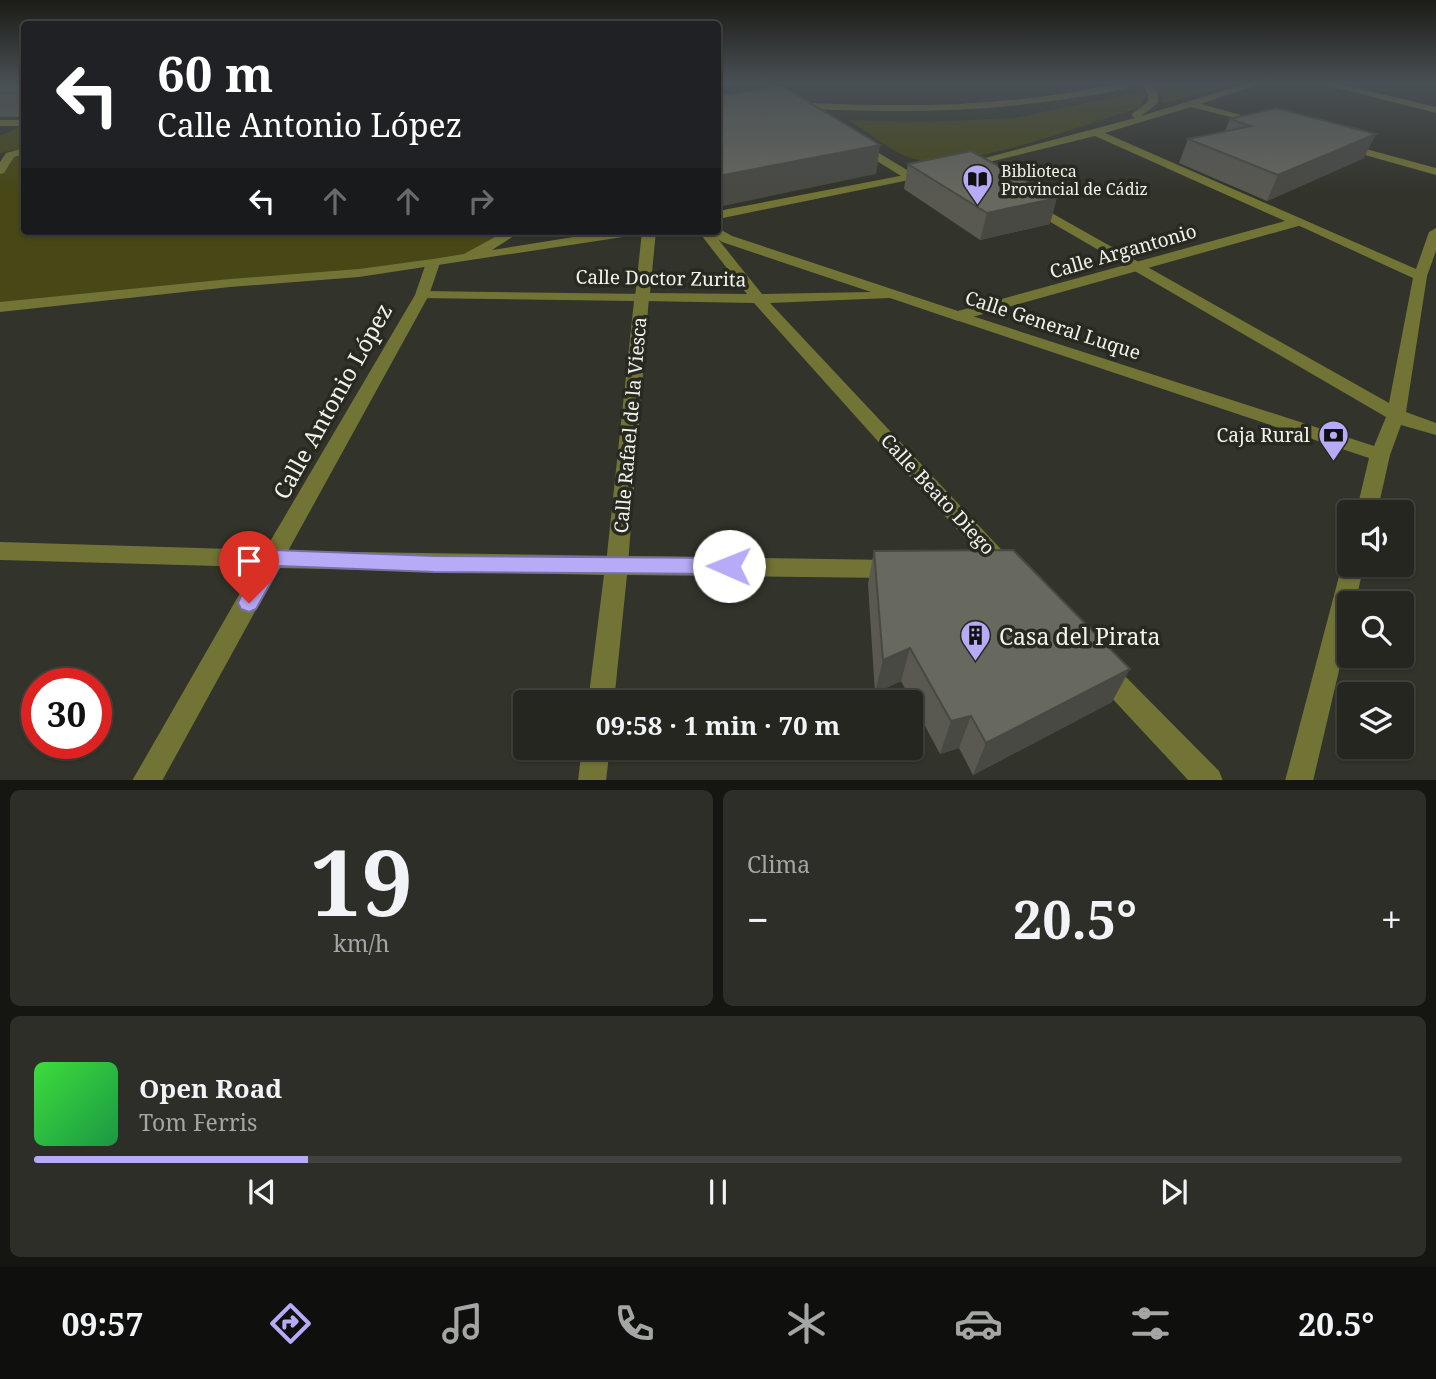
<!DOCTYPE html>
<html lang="es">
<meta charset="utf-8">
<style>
body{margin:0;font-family:"Noto Serif",serif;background:#2e2e29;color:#f1f3f6;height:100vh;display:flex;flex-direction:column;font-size:26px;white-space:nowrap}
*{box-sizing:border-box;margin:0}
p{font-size:23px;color:#a4a5a5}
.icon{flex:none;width:38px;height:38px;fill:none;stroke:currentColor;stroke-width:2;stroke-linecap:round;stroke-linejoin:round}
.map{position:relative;height:780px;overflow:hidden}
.panel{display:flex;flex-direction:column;gap:10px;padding:10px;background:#151512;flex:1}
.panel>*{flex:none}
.hud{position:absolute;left:21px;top:21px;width:700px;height:214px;border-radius:7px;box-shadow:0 2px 5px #0004,0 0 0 2px #42433e;background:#202124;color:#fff;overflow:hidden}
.tools{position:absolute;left:1337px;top:500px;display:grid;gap:14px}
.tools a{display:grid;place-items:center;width:77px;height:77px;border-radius:7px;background:#262620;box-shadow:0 2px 5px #0004,0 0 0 2px #42433e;font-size:35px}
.speed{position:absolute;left:21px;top:668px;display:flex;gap:14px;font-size:35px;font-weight:700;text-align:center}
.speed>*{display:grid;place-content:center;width:91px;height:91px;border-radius:50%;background:#262620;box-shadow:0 2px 5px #0004,0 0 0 2px #42433e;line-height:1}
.speed .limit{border:10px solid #d22;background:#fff;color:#111}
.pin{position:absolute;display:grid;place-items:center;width:60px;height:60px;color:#fff;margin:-72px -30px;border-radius:50% 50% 50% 0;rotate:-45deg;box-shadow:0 0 7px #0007}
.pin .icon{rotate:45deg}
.me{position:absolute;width:77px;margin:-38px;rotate:271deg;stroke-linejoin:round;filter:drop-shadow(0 0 5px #0008)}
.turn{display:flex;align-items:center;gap:24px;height:147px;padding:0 21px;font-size:32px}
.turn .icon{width:91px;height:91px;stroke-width:2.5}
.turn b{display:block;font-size:49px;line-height:60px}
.lanes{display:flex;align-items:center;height:66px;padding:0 21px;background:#0003;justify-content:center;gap:35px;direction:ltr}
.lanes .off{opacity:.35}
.big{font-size:52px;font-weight:700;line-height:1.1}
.panel .tile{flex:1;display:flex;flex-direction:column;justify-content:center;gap:10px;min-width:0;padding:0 24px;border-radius:10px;background:#2e2e29}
.panel .dial{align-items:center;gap:0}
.dial b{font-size:91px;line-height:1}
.song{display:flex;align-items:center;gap:21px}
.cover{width:84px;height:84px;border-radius:10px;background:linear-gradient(135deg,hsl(120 70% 55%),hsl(140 70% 35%))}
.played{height:7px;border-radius:4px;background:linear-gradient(90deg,#b7abf8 20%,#42433e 20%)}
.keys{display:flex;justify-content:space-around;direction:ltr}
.heat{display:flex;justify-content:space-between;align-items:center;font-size:38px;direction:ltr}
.panel .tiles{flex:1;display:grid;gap:10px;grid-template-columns:1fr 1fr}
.tile:last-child{grid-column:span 2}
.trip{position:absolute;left:513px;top:690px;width:410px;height:70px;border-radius:7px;background:#262620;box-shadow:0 2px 5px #0004,0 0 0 2px #42433e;font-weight:700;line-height:70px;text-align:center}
.dock{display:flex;height:112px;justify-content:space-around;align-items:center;background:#0f0f0d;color:#a4a5a5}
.dock .icon{width:49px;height:49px}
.dock .current{color:#b7abf8}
.dock b{font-size:32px;color:#f1f3f6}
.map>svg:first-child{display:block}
.green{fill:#474815}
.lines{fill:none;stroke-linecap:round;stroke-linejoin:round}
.pedestrian{fill:#727436;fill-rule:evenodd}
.minor{fill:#727436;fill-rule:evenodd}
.tertiary{fill:#727436;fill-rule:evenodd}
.wall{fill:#595951}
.shaded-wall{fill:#484942}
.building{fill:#67685e;stroke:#484942;stroke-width:2}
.route{fill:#b7abf8;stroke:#776fa1;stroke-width:2}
.labels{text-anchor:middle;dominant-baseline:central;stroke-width:7;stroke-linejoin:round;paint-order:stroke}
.far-poi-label{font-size:16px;fill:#f2f3ed;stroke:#282920;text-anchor:start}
.street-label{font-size:19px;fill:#f2f3ed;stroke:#282920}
.poi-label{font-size:19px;fill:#f2f3ed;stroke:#282920;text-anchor:end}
.near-street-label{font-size:23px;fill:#f2f3ed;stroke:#282920}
.near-poi-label{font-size:23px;fill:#f2f3ed;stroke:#282920;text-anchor:start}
</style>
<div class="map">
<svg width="1436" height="781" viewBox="0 0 1436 781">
<rect width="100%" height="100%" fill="#32332a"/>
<!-- green -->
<g class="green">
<path d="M 1162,84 L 1230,84 L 1164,104 L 1157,87 Z"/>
<path d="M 1140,92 L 1147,94 L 1139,108 C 1084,124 968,171 914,159 C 894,154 866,131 849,120 L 920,122 L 1013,118 Z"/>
<path d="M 19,127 L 24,128 L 24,148 L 0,153 L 0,136 Z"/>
<path d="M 24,151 L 24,231 L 515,231 L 468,258 L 0,307 L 0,171 L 10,155 Z"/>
</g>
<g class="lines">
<!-- pedestrian -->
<g class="pedestrian">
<path d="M 1322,84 L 1339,84 L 1436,107 L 1436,113 Z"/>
<rect x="0" y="120" width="24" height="6"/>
<path d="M 24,148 L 24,154 L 14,157 L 4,173 L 0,174 L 0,162 L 6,153 Z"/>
<path d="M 910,174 L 916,177 L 914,179 L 718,219 L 718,211 Z"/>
<path d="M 1032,202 L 1389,403 L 1413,278 L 1291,222 L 1297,218 L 1302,219 L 1416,269 L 1429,232 L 1436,228 L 1436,251 L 1427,276 L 1406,412 L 1436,423 L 1436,435 L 1401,425 L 1390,455 L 1377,513 L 1356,513 L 1369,458 L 953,319 L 950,316 L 953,313 L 963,313 L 1374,446 L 1386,417 L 1028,209 L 1026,206 Z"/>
<path d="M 506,231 L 522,231 L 492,250 L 611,231 L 643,231 L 636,235 L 359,277 L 230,287 L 0,312 L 0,302 L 230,279 L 359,269 L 433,259 L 464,254 Z"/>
<path d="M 422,291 L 647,294 L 649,297 L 628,564 L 625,570 L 617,573 L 609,570 L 606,564 L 634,301 L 417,298 L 415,295 L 417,292 Z"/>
<path d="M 1349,557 L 1349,565 L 1364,565 L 1355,604 L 1349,604 L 1349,628 L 1313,781 L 1285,781 L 1342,565 Z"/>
</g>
<!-- minor -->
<g class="minor">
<path d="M 1142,84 L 1151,84 L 1158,94 L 1158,103 L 1141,116 L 1245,84 L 1259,84 L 1201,104 L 1263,121 L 1263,125 L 1191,107 L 1105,133 L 1302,219 L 1302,225 L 958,321 L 890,298 L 770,303 L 1013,562 L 1016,568 L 1013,574 L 1005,577 L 997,574 L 754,303 L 642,301 L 635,297 L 642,231 L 656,231 L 650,293 L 747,294 L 698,231 L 718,231 L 718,228 L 732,236 L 958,311 L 1285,221 L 1095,136 L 965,168 L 959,165 L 1135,118 L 1131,115 L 1133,113 L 1148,102 L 1148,94 ZM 718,239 L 722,242 L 871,292 L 762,294 Z"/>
<path d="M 1344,143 L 1436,168 L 1436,175 L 1340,148 L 1339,146 Z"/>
<path d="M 856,144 L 864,144 L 912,173 L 928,170 L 934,173 L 906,179 L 856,148 Z"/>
<path d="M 433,259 L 440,263 L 429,295 L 288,551 L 892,560 L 900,563 L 903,569 L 900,575 L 892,578 L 627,575 L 614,702 L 588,702 L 604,575 L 279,568 L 162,781 L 132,781 L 255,567 L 0,560 L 0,542 L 265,550 L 415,295 L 426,263 Z"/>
<path d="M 1104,661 L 1113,664 L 1219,771 L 1223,781 L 1189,781 L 1095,680 L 1091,672 L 1095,664 Z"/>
<path d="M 582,747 L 610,747 L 606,781 L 578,781 Z"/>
</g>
<!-- tertiary -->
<path class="tertiary" d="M 1116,84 L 1134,84 C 1117,93 1091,95 1072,98 C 980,113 887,113 794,108 L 789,105 L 794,102 C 902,108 1010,107 1116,84 Z"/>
</g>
<!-- wall -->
<g class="wall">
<rect x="0" y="84" width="24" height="33"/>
<path d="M 1230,119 L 1364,158 L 1267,201 L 1179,163 L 1188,139 L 1225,131 Z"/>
<path d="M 908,164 L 1050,224 L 980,240 L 904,189 Z"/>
<path d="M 874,551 L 1112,702 L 973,775 L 959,748 L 940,754 L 901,681 L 875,693 L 868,584 Z"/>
</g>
<!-- shaded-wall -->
<g class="shaded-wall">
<path d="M 1376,134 L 1364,158 L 1267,201 L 1278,175 Z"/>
<path d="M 880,145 L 876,174 L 718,207 L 718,176 Z"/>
<path d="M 1057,198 L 1050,224 L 980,240 L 987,213 Z"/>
<path d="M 910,648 L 901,681 L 875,693 L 883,660 Z"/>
<path d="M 1130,669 L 1112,702 L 973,775 L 986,743 Z"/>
<path d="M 971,716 L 959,748 L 940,754 L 951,721 Z"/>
</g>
<!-- building -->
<g class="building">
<path d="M 0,84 L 24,84 L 24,93 L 0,92 Z"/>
<path d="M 782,86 L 880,145 L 718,176 L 718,96 Z"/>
<path d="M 1276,108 L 1376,134 L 1278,175 L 1188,139 L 1251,126 L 1230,119 Z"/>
<path d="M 971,151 L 1057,198 L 987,213 L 908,164 Z"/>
<path d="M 1013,550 L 1130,669 L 986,743 L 971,716 L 951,721 L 910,648 L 883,660 L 874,551 Z"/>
</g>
<!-- sky -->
<linearGradient id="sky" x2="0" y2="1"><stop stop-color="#1c1c17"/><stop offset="0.43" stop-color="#495055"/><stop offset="1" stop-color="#495055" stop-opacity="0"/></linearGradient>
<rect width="1436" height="194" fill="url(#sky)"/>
<!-- route -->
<path class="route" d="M 274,550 L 434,556 L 729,558 L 736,560 L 739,566 L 736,572 L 729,574 L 434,572 L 280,566 L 256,609 L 249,612 L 241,609 L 238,603 L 241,596 L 267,553 Z"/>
<!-- icons -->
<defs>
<symbol id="library-pin" viewBox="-11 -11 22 30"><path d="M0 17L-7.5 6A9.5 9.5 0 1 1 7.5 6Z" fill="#b7abf8" stroke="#282920"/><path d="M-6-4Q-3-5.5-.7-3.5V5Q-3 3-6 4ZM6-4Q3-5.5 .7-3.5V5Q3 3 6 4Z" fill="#111"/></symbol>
<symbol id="bank-pin" viewBox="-11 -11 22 30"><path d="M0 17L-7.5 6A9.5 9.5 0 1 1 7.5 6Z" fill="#b7abf8" stroke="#282920"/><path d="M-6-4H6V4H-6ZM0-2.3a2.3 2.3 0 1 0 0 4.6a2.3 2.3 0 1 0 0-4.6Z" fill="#111"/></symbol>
<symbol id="building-pin" viewBox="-11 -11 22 30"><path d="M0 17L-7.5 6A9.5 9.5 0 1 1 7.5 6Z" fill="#b7abf8" stroke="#282920"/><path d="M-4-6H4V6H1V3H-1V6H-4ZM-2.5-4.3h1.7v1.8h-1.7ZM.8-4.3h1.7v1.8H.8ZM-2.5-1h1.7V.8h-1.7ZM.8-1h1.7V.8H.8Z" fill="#111"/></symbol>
</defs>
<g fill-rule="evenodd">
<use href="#library-pin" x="960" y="162" width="35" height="47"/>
<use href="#bank-pin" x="1316" y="418" width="35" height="47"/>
<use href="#building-pin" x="958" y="618" width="35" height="47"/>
</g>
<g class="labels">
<!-- far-poi labels -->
<g class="far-poi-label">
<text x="1001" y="171">Biblioteca<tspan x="1001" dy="18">Provincial de Cádiz</tspan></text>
</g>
<!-- street labels -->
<g class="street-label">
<text transform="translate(1123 251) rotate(-16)">Calle Argantonio</text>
<text transform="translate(661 278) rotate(1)">Calle Doctor Zurita</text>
<text transform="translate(1053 325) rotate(18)">Calle General Luque</text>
<text transform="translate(630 425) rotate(-85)">Calle Rafael de la Viesca</text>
<text transform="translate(938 494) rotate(47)">Calle Beato Diego</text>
</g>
<!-- poi labels -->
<g class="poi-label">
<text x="1310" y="435">Caja Rural</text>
</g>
<!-- near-street labels -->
<g class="near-street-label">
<text transform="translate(332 401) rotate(-61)">Calle Antonio López</text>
</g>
<!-- near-poi labels -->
<g class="near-poi-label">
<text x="999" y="636">Casa del Pirata</text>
</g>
</g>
</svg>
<div class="tools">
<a><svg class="icon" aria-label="sound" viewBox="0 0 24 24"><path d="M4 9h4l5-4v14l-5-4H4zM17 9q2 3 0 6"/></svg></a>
<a><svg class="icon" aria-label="search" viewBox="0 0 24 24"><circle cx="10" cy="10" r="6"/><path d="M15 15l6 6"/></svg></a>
<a><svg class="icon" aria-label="layers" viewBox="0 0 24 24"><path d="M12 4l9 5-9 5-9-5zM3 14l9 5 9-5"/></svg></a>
</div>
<div class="speed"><div class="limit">30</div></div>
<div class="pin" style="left:249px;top:603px;background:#d93025"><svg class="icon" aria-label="arrive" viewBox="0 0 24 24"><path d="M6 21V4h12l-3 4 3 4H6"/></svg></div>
<svg class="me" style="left:729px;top:566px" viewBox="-20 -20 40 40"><circle r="19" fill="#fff"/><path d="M0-13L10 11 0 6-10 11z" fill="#b7abf8"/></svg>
<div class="trip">09:58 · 1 min · 70 m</div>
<div class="hud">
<div class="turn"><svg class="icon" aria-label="left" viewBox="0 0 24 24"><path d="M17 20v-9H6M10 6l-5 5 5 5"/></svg><div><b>60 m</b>Calle Antonio López</div></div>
<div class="lanes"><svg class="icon" aria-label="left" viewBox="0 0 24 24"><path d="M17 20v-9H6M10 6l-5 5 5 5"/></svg><svg class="icon off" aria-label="ahead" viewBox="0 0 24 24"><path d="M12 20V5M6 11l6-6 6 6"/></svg><svg class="icon off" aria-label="ahead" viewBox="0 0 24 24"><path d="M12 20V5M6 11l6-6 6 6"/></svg><svg class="icon off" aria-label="right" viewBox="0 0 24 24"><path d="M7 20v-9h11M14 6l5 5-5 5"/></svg></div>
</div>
</div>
<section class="panel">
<div class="tiles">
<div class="tile dial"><b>19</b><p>km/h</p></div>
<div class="tile"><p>Clima</p>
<div class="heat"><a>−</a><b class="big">20.5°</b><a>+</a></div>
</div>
<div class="tile">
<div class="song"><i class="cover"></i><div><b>Open Road</b><p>Tom Ferris</p></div></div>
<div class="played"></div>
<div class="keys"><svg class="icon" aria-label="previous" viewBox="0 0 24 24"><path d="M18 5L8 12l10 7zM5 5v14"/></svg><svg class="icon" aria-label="pause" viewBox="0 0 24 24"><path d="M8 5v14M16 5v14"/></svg><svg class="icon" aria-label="next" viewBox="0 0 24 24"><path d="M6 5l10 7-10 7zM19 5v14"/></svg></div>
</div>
</div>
</section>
<nav class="dock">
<b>09:57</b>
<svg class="icon current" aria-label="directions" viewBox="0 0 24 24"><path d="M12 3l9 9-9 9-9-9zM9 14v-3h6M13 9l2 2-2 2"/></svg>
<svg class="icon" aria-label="music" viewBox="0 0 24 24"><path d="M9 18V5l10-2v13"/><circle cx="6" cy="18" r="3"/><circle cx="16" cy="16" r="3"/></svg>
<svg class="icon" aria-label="phone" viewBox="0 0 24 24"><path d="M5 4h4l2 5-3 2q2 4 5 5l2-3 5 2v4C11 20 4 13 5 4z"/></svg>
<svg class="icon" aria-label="climate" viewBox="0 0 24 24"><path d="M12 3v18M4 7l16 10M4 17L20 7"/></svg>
<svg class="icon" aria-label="car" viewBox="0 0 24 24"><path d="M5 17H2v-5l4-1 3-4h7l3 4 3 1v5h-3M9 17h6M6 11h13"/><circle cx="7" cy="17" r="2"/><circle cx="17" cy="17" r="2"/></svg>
<svg class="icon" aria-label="filters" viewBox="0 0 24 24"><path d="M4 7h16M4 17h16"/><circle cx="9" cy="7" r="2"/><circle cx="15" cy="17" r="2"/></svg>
<b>20.5°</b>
</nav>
